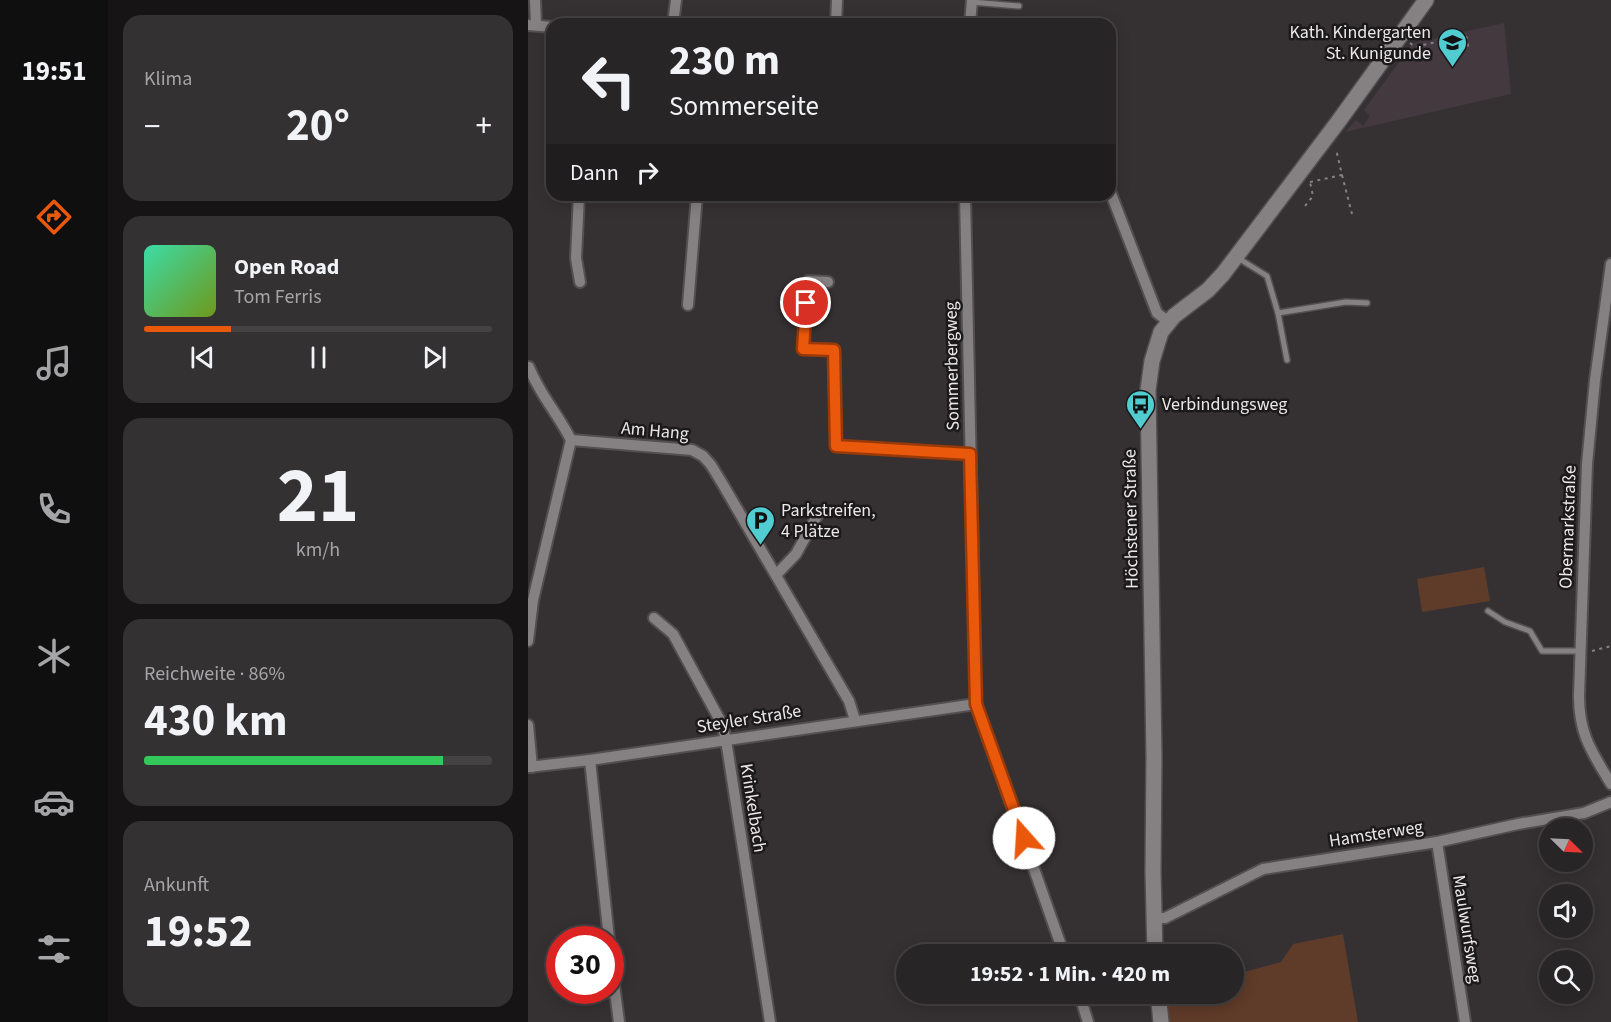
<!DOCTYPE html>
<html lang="de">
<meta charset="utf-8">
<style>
body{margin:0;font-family:"Source Sans 3",sans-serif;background:#343132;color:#f1f3f6;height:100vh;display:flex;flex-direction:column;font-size:22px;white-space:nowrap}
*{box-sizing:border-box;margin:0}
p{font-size:20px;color:#a5a5a7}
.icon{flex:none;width:33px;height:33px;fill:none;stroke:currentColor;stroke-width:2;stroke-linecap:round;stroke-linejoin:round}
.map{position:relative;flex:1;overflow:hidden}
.drawer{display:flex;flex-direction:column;gap:15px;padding:15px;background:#161415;width:420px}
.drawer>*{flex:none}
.hud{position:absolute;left:18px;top:18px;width:570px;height:183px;border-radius:18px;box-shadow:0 3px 15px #0003,0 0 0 2px #444243;background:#282526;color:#f1f3f6;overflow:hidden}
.needle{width:39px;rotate:114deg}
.fabs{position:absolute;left:1011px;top:818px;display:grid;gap:12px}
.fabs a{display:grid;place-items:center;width:54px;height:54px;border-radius:50%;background:#282526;box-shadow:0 3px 15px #0003,0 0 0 2px #444243;font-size:30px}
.speed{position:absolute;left:18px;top:926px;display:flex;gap:12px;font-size:30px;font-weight:700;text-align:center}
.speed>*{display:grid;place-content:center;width:78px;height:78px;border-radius:50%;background:#282526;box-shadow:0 3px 15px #0003,0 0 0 2px #444243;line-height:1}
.speed .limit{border:9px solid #d22;background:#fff;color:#111}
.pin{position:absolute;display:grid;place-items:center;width:51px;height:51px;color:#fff;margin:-26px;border:3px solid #fff;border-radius:50%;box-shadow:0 2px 6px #0007}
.me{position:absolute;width:66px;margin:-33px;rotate:341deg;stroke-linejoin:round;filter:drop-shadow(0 0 4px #0008)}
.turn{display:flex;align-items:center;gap:21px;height:126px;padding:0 24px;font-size:27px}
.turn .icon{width:78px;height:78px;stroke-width:2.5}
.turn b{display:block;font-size:42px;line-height:51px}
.then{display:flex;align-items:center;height:57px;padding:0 24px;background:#0003;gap:12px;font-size:22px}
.big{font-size:45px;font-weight:700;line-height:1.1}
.drawer .card{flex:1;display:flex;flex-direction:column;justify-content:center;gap:9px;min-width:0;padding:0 21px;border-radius:18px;background:#343132}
.drawer .dial{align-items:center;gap:0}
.dial b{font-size:78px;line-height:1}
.song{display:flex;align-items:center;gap:18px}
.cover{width:72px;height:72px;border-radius:9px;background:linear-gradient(135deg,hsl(160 70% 55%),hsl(80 70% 35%))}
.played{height:6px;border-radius:3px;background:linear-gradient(90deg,#ea580c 25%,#444243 25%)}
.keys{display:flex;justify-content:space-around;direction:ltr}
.heat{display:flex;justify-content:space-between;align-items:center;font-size:33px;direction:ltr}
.charge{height:9px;border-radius:4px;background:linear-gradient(90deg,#34c759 86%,#444243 0)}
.trip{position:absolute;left:368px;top:944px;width:348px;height:60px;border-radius:30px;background:#282526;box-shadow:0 3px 15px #0003,0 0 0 2px #444243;font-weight:700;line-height:60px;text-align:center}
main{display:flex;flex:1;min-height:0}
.dock{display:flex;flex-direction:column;width:108px;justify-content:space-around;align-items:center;background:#100f0f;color:#a5a5a7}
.dock .icon{width:42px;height:42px}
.dock .active{color:#ea580c}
.dock b{font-size:27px;color:#f1f3f6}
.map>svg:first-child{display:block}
.built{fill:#43393e}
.green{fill:#5f3b29}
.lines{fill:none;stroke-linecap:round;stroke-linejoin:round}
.lane-casing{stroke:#524f50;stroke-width:8}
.street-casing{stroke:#524f50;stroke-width:14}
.secondary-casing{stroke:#524f50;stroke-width:18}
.path{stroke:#858284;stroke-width:2;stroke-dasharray:3 4.5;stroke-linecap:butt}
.lane{stroke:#858183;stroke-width:5}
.street{stroke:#858183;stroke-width:10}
.secondary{stroke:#858183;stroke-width:15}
.route-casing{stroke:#983908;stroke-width:15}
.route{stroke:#ea580c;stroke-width:10}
.labels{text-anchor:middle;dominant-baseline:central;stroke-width:5;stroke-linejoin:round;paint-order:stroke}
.poi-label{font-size:18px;fill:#eae7e9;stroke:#1b191a;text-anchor:start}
.street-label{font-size:18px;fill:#eae7e9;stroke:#1b191a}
</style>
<main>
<nav class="dock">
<b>19:51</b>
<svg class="icon active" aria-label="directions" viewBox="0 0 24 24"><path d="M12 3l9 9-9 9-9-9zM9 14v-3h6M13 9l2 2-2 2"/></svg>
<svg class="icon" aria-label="music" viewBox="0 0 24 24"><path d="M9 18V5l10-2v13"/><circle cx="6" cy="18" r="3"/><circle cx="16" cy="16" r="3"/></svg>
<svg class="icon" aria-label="phone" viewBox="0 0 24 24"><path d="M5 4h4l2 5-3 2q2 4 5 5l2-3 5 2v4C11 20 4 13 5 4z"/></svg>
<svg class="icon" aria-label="climate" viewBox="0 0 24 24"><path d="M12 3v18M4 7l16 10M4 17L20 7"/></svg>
<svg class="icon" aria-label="car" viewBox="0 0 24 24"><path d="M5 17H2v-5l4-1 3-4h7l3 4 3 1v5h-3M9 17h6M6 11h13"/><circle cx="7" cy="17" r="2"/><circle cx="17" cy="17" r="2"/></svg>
<svg class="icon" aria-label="filters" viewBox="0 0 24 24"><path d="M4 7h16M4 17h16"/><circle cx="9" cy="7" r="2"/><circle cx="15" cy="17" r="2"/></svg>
</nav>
<section class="drawer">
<div class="card"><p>Klima</p>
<div class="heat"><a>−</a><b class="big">20°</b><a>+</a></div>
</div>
<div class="card">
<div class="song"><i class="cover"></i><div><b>Open Road</b><p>Tom Ferris</p></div></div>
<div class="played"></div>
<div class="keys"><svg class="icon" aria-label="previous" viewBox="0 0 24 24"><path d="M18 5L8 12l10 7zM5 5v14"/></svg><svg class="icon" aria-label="pause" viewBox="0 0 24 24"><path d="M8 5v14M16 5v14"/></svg><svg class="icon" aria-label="next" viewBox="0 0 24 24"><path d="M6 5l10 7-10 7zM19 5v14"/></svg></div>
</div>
<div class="card dial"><b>21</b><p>km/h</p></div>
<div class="card"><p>Reichweite · 86%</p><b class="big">430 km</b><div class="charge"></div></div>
<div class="card"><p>Ankunft</p><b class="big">19:52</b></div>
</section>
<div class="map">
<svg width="1083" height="1022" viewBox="0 0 1083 1022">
<rect width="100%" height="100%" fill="#353133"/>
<!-- built -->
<path class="built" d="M 976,23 L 983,94 L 817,132 L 828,120 L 835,126 L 842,116 L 836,110 L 885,43 Z"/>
<!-- green -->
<g class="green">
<path d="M 956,567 L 962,601 L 894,612 L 889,579 Z"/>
<path d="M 815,934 L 830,1022 L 641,1022 L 638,993 L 705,993 L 705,975 L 753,962 L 765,944 Z"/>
</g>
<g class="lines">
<defs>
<g id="lane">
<path d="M 443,2 L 491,6"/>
<path d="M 710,258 L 739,276 L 750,313 L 759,360"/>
<path d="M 750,313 L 818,302 L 839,303"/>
<path d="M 960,611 L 977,622 L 1002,631 L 1014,651 L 1053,651"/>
<path d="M 58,997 L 87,995"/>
</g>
<g id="street">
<path d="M 7,0 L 8,25"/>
<path d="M 145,24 L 148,0"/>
<path d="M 308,24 L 309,0"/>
<path d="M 442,24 L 444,0"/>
<path d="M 0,25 L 24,27"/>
<path d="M 582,191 L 629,313 L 641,322"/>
<path d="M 51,195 L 48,258 L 52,282"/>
<path d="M 437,195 L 448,704 L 536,954"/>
<path d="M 1083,264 L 1067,380 L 1059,464 L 1051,696 C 1051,735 1064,752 1083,784"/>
<path d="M 300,282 L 280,281 L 275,349 L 306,350 L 308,446 L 442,454"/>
<path d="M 160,305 L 169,195"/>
<path d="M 43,440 L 164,450 L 175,456 L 183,465 L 194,483 L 321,701 L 327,720"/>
<path d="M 248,575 L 268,554 L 290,514"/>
<path d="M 126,618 L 145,634 L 194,724 L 198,740 L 242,1022"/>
<path d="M 0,641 L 5,600 L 43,440 C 30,414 12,395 1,367"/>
<path d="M 0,725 L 4,767"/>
<path d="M 62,760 L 81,939"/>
<path d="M 0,767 L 62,760 L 448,704"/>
<path d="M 909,842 L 937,1022"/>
<path d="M 626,918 L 637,918 L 735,869 L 909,842 L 990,824 L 1056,813 L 1083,802"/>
<path d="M 82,953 L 91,1022"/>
<path d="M 551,993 L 560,1022"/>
</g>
<g id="secondary">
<path d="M 627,954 L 625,872 L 626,757 L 620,390 L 624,361 L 633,332 L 646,316 L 680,290 L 695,274 L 810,122 L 898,0"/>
<path d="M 630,993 L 633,1022"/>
</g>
</defs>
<!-- lane casing -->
<use href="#lane" class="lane-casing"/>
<!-- street casing -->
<use href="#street" class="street-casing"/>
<!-- secondary casing -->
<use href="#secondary" class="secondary-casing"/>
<!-- path -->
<g class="path">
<path d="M 882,43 L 887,47 L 938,35 L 941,51"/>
<path d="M 814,175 L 824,214"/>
<path d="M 782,182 L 814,175 L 808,149"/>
<path d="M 777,206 L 785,196 L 782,182"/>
<path d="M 1064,651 L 1083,646"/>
</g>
<!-- lane -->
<use href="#lane" class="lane"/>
<!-- street -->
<use href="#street" class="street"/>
<!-- secondary -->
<use href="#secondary" class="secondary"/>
</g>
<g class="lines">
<defs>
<path id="route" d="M 278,303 L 275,349 L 306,350 L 308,446 L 442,454 L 448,704 L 496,838"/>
</defs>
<!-- route casing -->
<use href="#route" class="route-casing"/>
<!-- route -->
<use href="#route" class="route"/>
</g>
<!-- icons -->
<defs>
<symbol id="school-pin" viewBox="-11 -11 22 30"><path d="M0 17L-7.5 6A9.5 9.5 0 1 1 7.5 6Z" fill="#51ccd1" stroke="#1b191a"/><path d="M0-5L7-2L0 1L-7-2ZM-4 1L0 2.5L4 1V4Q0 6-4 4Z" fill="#111"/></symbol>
<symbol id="bus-pin" viewBox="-11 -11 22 30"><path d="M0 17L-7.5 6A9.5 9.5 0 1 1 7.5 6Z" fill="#51ccd1" stroke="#1b191a"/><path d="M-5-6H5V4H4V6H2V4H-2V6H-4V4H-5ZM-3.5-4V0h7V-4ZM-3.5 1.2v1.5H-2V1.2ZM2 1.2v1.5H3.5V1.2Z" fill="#111"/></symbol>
<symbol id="parking-pin" viewBox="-11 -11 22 30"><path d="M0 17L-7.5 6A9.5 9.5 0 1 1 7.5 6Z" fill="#51ccd1" stroke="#1b191a"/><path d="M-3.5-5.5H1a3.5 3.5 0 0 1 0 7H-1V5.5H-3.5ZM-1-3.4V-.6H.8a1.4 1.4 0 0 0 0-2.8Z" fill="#111"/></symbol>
</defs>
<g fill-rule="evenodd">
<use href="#school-pin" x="908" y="26" width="33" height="45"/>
<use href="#bus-pin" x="596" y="388" width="33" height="45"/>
<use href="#parking-pin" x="216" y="504" width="33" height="45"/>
</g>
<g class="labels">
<!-- poi labels -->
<g class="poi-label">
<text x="903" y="32" text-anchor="end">Kath. Kindergarten<tspan x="903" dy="21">St. Kunigunde</tspan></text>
<text x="634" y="404">Verbindungsweg</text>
<text x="253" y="510">Parkstreifen,<tspan x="253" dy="21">4 Plätze</tspan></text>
</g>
<!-- street labels -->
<g class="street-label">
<text transform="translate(424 366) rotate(-91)">Sommerbergweg</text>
<text transform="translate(127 431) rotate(5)">Am Hang</text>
<text transform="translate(603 519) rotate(-91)">Höchstener Straße</text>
<text transform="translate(1040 527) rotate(-88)">Obermarkstraße</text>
<text transform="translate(221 719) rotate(-9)">Steyler Straße</text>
<text transform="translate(225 808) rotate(81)">Krinkelbach</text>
<text transform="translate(848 834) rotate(-9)">Hamsterweg</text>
<text transform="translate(939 929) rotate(81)">Maulwurfsweg</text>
</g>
</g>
</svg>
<div class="fabs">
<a><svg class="needle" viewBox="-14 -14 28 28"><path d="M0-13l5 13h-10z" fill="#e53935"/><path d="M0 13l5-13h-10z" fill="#a5a5a7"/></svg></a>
<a><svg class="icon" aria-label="sound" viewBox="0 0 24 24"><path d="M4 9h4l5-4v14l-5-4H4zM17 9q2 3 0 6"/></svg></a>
<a><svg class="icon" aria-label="search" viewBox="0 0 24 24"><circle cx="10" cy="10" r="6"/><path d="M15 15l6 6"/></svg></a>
</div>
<div class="speed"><div class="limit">30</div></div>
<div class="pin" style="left:278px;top:303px;background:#d93025"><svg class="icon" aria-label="arrive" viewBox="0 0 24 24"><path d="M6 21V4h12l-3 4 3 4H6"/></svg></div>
<svg class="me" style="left:496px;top:838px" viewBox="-20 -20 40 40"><circle r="19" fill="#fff"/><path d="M0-13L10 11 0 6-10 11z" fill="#ea580c"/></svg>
<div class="trip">19:52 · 1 Min. · 420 m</div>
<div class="hud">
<div class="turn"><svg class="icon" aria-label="left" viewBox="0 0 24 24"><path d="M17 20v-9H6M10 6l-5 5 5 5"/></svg><div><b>230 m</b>Sommerseite</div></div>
<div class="then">Dann<svg class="icon" aria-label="right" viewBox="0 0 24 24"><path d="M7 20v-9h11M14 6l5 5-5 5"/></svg></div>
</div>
</div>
</main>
